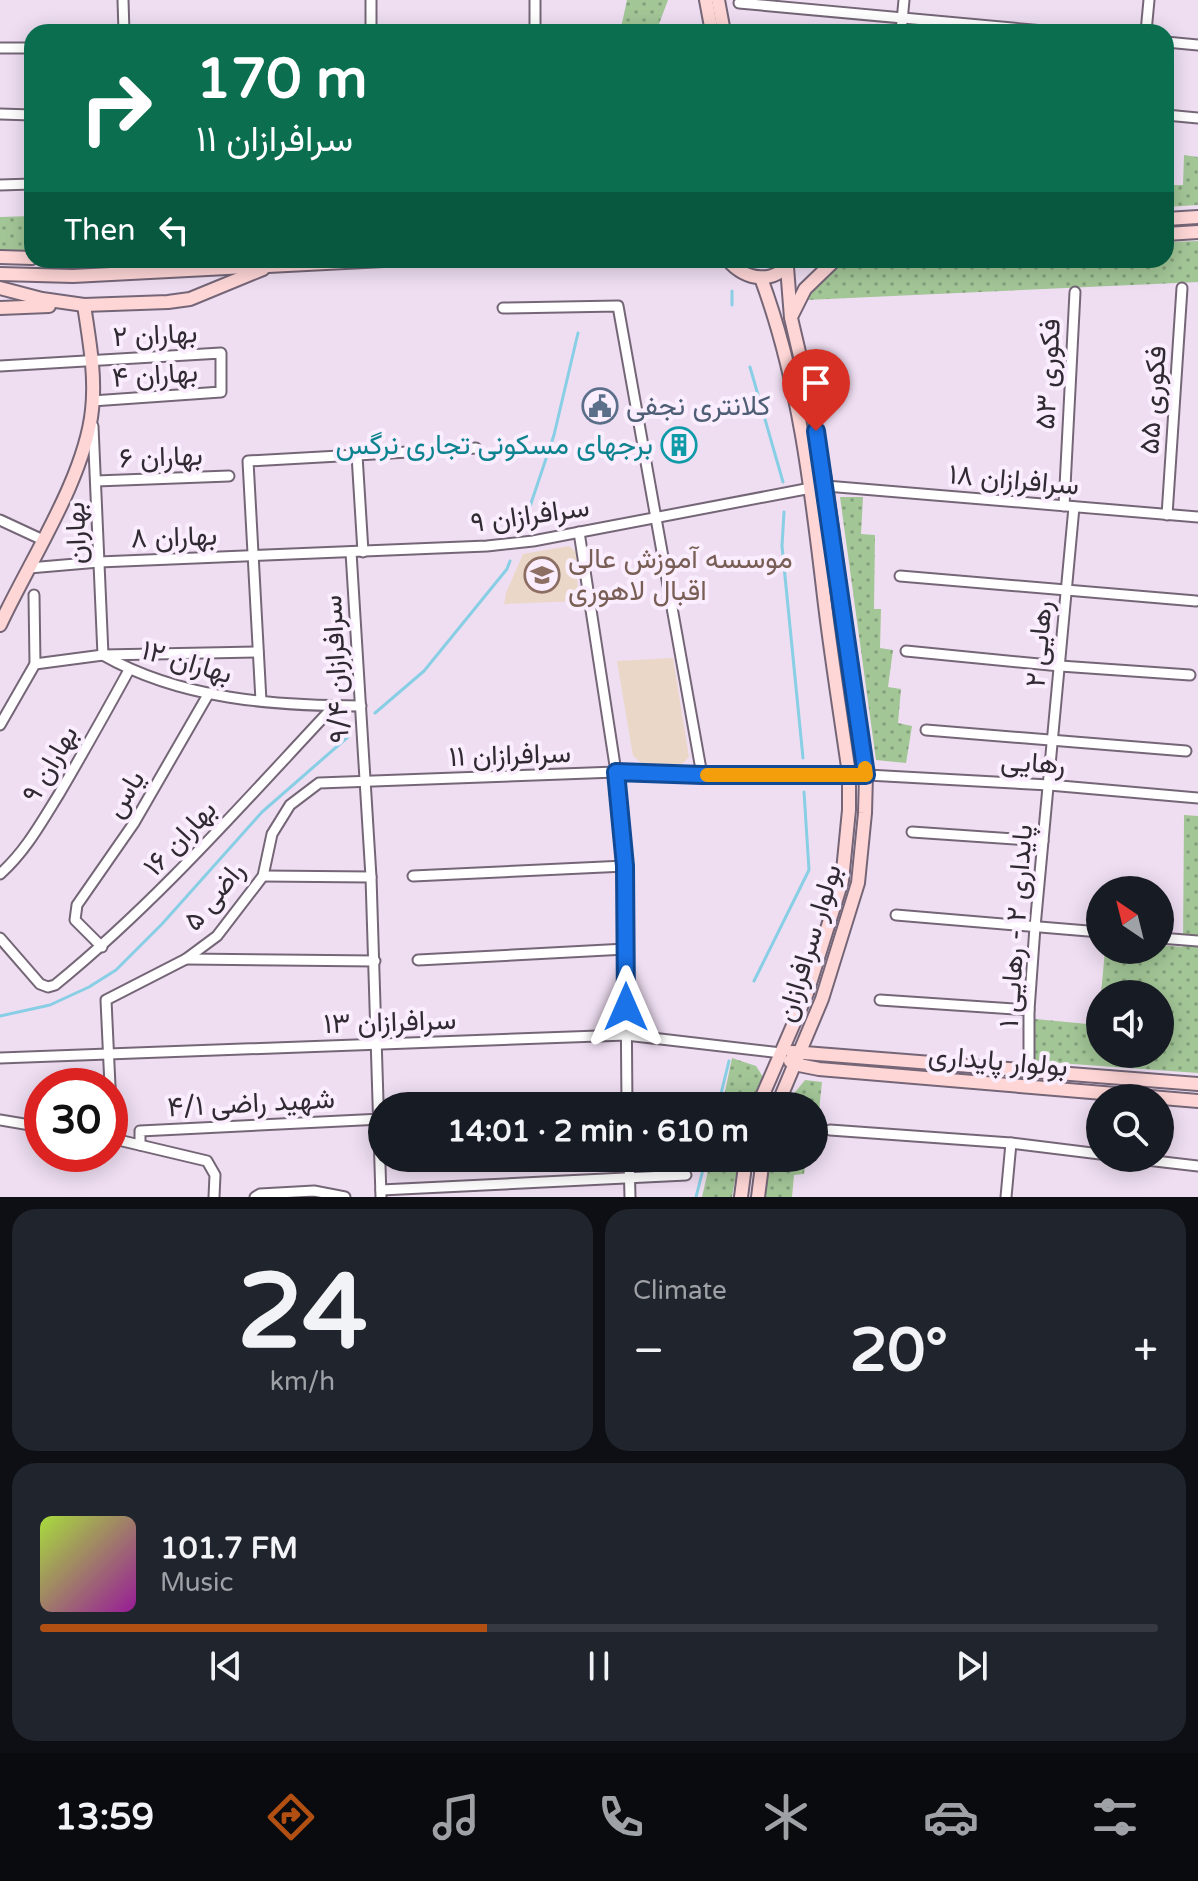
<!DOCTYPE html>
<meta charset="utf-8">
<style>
body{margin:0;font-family:"Varela Round",Vazirmatn,sans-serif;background:#20242c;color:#f1f3f6;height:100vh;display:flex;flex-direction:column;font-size:30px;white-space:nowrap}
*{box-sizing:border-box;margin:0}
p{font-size:26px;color:#9ea1a6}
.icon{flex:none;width:44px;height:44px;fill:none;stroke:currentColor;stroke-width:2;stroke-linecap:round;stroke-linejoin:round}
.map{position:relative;height:1197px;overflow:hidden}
.sheet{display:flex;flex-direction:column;gap:12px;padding:12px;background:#0d0f14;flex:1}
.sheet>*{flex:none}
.top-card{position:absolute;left:24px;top:24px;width:1150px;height:244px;border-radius:24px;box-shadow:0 4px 20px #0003;background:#0b6e4f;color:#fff;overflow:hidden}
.needle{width:52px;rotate:325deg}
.tools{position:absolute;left:1086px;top:876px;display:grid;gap:16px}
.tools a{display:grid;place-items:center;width:88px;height:88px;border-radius:50%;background:#171b24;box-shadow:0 4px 20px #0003;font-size:40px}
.speed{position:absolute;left:24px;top:1068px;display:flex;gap:16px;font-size:40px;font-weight:700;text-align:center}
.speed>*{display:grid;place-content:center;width:104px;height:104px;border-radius:50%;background:#171b24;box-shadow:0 4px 20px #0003;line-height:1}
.speed .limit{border:12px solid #d22;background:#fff;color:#111}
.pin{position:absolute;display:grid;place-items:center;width:68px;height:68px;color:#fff;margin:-82px -34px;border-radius:50% 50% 50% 0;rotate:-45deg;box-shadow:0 0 8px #0007}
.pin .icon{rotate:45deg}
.me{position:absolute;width:88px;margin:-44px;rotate:0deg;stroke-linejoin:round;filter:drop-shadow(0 0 6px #0008)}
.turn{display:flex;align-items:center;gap:28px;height:168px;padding:0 40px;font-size:36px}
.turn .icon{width:104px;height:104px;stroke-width:2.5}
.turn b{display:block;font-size:56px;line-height:68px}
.then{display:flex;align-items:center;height:76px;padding:0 40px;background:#0003;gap:16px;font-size:30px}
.big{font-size:60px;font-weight:700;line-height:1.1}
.sheet .widget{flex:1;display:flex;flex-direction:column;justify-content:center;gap:12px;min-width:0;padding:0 28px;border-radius:24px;background:#20242c}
.sheet .dial{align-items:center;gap:0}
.dial b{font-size:104px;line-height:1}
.song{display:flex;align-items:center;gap:24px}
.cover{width:96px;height:96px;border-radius:12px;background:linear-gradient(135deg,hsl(80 70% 55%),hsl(300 70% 35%))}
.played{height:8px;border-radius:4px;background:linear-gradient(90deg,#b25013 40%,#363941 40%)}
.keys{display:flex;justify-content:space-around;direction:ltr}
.heat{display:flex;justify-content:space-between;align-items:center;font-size:44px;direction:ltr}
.sheet .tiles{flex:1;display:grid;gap:12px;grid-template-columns:1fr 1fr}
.widget:last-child{grid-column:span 2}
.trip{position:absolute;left:368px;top:1092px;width:460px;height:80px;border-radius:40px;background:#171b24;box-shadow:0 4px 20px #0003;font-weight:700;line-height:80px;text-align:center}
.menu{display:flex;height:128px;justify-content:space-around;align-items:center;background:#090b0e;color:#9ea1a6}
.menu .icon{width:56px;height:56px}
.menu .selected{color:#b25013}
.menu b{font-size:36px;color:#f1f3f6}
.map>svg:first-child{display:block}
.education{fill:#ead7c7}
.grass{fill:url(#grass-dots)}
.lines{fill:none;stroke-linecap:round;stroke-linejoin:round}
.stream{stroke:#88cee4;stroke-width:3}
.street-casing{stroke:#756677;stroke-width:13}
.secondary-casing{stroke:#756677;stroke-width:16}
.street{stroke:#fff;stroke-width:9}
.secondary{stroke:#fed6d6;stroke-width:12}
.route-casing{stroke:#114b97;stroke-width:20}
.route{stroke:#1a73e8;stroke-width:14}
.slow{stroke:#f59e0b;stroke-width:14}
.labels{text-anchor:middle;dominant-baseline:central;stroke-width:8;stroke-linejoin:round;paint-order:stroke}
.street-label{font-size:28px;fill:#302a32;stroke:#faedfd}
.service-label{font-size:28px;fill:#4e5e75;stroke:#faedfd;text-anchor:start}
.culture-label{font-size:28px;fill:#0d838f;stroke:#faedfd;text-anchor:end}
.education-label{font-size:28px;fill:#785e54;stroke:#faedfd;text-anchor:start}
</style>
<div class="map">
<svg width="1198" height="1197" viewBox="0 0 1198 1197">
<defs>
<pattern id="grass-dots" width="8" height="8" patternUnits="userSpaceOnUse" patternTransform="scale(2)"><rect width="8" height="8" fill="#a3c697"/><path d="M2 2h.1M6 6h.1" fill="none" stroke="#85a17c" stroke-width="1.8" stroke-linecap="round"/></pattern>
</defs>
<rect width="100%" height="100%" fill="#efdef2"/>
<!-- education -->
<g class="education">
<path d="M 569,546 L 576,552 L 579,571 L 571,572 L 571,578 L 577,578 L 579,601 L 504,604 L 506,593 L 523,554 Z"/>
<path d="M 673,658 L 689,757 L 682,764 L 643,764 L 633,756 L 617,661 Z"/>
</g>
<!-- grass -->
<g class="grass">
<path d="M 627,0 L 668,0 L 656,32 L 620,32 Z"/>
<path d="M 1184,155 L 1198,157 L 1198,205 L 1166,207 L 1166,185 L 1183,185 Z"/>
<path d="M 32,216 L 32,250 L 0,250 L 0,217 Z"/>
<path d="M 1198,241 L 1198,282 L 806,300 L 825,276 L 843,260 L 1166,260 L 1166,242 Z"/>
<path d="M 840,497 L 863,497 L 861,534 L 875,535 L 874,609 L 881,609 L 880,648 L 893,650 L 888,687 L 901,689 L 898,723 L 912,726 L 906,763 L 876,760 Z"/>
<path d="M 1184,815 L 1198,816 L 1198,1073 L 1031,1061 L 1035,1019 L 1098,1025 L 1100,1005 L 1100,1054 L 1160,1054 L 1160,994 L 1101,994 L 1105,950 L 1160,950 L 1160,945 L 1183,947 Z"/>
<path d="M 732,1058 L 756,1066 L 763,1077 L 752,1106 L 722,1106 Z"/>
<path d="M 805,1080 L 822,1082 L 817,1130 L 814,1130 L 814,1106 L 784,1106 Z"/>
<path d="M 711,1158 L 739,1158 L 732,1197 L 702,1197 Z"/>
<path d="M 770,1158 L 806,1158 L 804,1174 L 794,1175 L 792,1197 L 763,1197 Z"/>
</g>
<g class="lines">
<!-- stream -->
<g class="stream">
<path d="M 732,291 L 732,305"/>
<path d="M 750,367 L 783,482"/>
<path d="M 784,512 L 782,546 L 803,758"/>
<path d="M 520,536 L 554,435 L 578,333"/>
<path d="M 375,713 L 424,671 L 507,569 L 510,561"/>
<path d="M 754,981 L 809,870 L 804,792"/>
<path d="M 0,1016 L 50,1005 L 89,987 L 116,970 L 162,924 L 262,812 L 349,736"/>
<path d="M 718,1106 L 729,1061"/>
<path d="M 696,1197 L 706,1158"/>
</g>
<defs>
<g id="street">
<path d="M 123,0 L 124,32"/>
<path d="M 371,0 L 371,32"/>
<path d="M 535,0 L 535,32"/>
<path d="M 739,3 L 1055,32"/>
<path d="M 901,32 L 904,0"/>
<path d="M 1146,32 L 1149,0"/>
<path d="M 1166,42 L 1198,45"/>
<path d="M 0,48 L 32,48"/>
<path d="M 0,114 L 32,115"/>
<path d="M 1166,115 L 1198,118"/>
<path d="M 0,185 L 32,184"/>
<path d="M 503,308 L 618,306 L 702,775"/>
<path d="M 0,366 L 221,353 L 221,392 L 92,401"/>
<path d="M 93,426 L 103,655"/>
<path d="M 96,481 L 229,476"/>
<path d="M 826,486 L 1198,517"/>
<path d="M 1064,506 L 1075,292"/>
<path d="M 1167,515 L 1182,288"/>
<path d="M 0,520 L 43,540"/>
<path d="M 579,532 L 616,772 L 625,866 L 627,1106"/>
<path d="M 351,552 L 371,877 L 381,1197"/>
<path d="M 363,552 L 357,455 L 476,448"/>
<path d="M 29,568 L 99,562 L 487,546 L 533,541 L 811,488"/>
<path d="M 900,576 L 1196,601"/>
<path d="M 906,651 L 1060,666 L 1190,675"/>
<path d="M 103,655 C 180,699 274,706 361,706"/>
<path d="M 35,664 L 103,655 L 258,652"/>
<path d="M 261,701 L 248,461 L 357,455"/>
<path d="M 0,725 L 35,664 L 34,595"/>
<path d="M 926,730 L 1186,751"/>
<path d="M 912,832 L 1043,841"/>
<path d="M 0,874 C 25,852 41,823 59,794 C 83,753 106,712 129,670"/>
<path d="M 263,876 L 371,877"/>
<path d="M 413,876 L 625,866"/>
<path d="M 896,915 L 1100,932"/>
<path d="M 0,938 L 40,984 L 48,987 L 55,985 C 157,902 244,802 334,706"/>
<path d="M 1160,938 L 1198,941"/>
<path d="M 102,947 L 75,920 L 77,905 L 134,823 L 209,693"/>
<path d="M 186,959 L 375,961"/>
<path d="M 418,960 L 626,949"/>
<path d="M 880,1000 L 1029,1010"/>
<path d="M 0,1058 L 626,1035 L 781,1053"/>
<path d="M 1029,1070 L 1029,1010 L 1035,927 L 1074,507"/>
<path d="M 110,1086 L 106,1000 L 186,959 L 217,936 L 263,876 L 272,834 L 290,805 L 319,783 L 616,772 L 702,775 L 849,774 L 1049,785 L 1198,798"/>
<path d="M 110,1087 L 111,1138"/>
<path d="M 697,1106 L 703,1106"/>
<path d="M 0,1120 L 42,1127"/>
<path d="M 830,1130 L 1011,1143 L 1100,1154"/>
<path d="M 110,1138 L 207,1161 L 215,1175 L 214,1197"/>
<path d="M 140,1145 L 140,1131 L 382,1119"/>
<path d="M 629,1158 L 630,1197"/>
<path d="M 1129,1158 L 1198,1166"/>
<path d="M 381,1190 L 686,1175"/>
<path d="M 255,1197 L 260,1194 L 314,1191 L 345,1197"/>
<path d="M 1006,1197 L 1011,1143"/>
</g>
<g id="secondary">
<path d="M 706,0 L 712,32"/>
<path d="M 718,0 L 724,32"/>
<path d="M 1166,219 L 1198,217"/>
<path d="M 1166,234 L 1198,232"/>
<path d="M 0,257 L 32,258"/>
<path d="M 728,260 C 745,281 776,285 791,260"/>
<path d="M 0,274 L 73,276 L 384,260"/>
<path d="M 0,288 L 42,299 L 84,305 L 168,302 L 190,299 L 263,269"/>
<path d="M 0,308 L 49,306"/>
<path d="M 792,315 L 805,289 L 835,260"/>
<path d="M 0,625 C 29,562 85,478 92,410 C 96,375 89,339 84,305"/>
<path d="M 792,1052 L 1198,1084"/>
<path d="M 790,1061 L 794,1064 L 819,1069 L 1198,1101"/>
<path d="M 758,1106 L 807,993 L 842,881 L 849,810 L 849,774 C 841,718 832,662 825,605 C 812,495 800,383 761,278"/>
<path d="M 777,1106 L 822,999 L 858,883 L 865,813 L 866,775 L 826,486 L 811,403 L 791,318 L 787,267"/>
<path d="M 741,1197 L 746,1158"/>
<path d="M 758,1197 L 763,1158"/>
</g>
</defs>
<!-- street casing -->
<use href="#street" class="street-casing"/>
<!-- secondary casing -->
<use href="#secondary" class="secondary-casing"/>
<!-- street -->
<use href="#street" class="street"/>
<!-- secondary -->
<use href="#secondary" class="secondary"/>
</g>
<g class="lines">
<defs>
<path id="route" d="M 626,1007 L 625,866 L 616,772 L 702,775 L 866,775 L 816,431"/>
</defs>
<!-- route casing -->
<use href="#route" class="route-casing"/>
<!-- route -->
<use href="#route" class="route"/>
<!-- slow -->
<path class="slow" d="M 707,775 L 866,775 L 865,768"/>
</g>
<!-- icons -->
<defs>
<symbol id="civic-ring" viewBox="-11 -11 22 22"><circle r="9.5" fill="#faedfd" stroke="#5c6f8a" stroke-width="1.5"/><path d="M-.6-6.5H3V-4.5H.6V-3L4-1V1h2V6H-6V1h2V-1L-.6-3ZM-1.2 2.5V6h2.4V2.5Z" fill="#5c6f8a"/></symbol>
<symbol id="building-ring" viewBox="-11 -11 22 22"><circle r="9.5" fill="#faedfd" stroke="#0f9aa8" stroke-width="1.5"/><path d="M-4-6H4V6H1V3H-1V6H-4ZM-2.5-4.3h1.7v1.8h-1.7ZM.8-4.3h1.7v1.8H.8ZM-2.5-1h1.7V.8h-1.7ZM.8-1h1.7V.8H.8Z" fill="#0f9aa8"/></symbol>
<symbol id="university-ring" viewBox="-11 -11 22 22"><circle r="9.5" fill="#faedfd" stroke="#8d6e63" stroke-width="1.5"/><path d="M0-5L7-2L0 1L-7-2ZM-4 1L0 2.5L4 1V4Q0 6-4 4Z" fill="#8d6e63"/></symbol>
</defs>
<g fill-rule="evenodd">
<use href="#civic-ring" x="580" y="386" width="40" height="40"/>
<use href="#building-ring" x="659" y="425" width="40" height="40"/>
<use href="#university-ring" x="522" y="555" width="40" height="40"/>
</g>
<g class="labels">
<!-- street labels -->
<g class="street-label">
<text transform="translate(155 335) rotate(-3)">بهاران ۲</text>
<text transform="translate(1048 374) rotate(-87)">فکوری ۵۳</text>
<text transform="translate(155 375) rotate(-4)">بهاران ۴</text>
<text transform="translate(1153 400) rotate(-86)">فکوری ۵۵</text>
<text transform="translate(161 457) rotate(-2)">بهاران ۶</text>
<text transform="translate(1014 480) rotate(5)">سرافرازان ۱۸</text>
<text transform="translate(530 515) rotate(-8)">سرافرازان ۹</text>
<text transform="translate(76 533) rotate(-92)">بهاران</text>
<text transform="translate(174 537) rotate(-2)">بهاران ۸</text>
<text transform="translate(1039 644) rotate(-85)">رهایی ۲</text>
<text transform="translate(187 662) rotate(16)">بهاران ۱۲</text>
<text transform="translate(336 669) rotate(-93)">سرافرازان ۹/۴</text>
<text transform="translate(510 755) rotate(-2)">سرافرازان ۱۱</text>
<text transform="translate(1033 763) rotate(4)">رهایی</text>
<text transform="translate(50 764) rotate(-60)">بهاران ۹</text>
<text transform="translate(125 794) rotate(-59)">یاس</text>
<text transform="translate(180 838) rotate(-47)">بهاران ۱۶</text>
<text transform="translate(214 896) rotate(-51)">راضی ۵</text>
<text transform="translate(1016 926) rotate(-86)">پایداری ۲ - رهایی ۱</text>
<text transform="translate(809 943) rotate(-73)">بولوار سرافرازان</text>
<text transform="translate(390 1022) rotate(-2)">سرافرازان ۱۳</text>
<text transform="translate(998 1061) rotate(5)">بولوار پایداری</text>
<text transform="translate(251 1103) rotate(-3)">شهید راضی ۴/۱</text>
</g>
<!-- service labels -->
<g class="service-label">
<text x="626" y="406">کلانتری نجفی</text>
</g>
<!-- culture labels -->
<g class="culture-label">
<text x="653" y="445">برجهای مسکونی تجاری نرگس</text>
</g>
<!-- education labels -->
<g class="education-label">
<text x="568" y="559">موسسه آموزش عالی<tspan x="568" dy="32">اقبال لاهوری</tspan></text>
</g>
</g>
</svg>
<div class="tools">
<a><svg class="needle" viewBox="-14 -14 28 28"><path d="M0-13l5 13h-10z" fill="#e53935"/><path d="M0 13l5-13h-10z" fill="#9ea1a6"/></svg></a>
<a><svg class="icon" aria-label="sound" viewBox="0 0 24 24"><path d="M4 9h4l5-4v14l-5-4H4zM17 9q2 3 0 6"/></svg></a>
<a><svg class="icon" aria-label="search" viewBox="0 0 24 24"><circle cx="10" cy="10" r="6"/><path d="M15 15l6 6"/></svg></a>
</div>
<div class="speed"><div class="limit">30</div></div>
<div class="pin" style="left:816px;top:431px;background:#d93025"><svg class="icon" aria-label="arrive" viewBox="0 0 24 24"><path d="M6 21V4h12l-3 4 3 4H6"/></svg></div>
<svg class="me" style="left:626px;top:1007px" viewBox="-20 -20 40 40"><path d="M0-17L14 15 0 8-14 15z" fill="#1a73e8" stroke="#fff" stroke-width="4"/></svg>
<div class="trip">14:01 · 2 min · 610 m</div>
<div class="top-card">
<div class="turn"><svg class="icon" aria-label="right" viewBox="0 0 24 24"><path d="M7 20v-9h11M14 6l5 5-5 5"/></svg><div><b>170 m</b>سرافرازان ۱۱</div></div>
<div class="then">Then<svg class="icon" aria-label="left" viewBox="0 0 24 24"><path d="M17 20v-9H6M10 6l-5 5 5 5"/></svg></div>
</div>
</div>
<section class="sheet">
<div class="tiles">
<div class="widget dial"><b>24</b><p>km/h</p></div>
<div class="widget"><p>Climate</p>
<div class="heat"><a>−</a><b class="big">20°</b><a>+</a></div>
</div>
<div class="widget">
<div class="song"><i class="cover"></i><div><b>101.7 FM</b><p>Music</p></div></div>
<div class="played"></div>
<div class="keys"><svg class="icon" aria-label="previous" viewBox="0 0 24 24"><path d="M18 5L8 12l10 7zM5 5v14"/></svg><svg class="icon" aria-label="pause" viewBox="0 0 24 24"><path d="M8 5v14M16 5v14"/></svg><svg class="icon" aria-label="next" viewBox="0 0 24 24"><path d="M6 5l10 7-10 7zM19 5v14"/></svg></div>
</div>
</div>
</section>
<nav class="menu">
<b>13:59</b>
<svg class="icon selected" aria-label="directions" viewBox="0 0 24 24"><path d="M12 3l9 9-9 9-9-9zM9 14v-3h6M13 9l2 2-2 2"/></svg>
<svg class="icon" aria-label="music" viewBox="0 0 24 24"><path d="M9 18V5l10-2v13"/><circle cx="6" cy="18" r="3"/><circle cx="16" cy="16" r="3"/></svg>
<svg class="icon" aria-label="phone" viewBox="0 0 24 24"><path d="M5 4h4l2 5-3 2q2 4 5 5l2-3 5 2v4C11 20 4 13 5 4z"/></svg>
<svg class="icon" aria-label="climate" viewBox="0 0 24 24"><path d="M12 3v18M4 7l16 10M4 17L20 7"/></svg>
<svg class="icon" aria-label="car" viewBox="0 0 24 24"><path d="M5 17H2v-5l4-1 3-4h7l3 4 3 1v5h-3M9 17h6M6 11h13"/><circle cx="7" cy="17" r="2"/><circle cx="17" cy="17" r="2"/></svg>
<svg class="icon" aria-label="filters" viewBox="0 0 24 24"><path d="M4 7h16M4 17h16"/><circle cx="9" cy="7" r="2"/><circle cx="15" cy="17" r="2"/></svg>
</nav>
